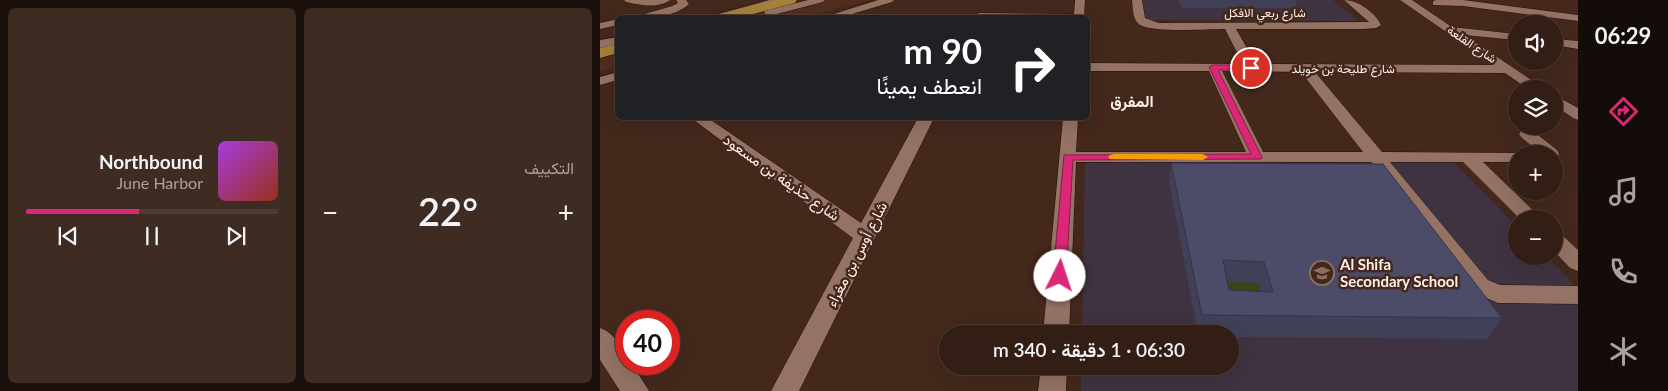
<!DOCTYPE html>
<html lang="ar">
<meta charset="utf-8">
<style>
body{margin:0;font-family:Lato,Vazirmatn,sans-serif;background:#3e2b22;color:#f1f3f6;direction:rtl;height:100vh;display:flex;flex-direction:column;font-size:19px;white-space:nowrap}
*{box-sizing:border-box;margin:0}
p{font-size:16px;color:#a9a2a0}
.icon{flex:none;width:28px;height:28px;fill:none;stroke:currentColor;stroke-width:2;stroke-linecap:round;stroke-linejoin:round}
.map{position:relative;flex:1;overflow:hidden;direction:ltr}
.details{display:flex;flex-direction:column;gap:8px;padding:8px;background:#1c100c;width:600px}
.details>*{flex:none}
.banner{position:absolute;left:15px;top:15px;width:475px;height:105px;border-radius:8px;box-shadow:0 5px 20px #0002,0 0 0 1px #4e3c34;direction:rtl;background:#202124;color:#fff;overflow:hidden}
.fabs{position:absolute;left:908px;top:15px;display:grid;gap:10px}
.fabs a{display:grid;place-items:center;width:55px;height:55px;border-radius:50%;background:#331e15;box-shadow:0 5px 20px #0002,0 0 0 1px #4e3c34;font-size:25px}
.speed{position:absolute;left:15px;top:310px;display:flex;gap:10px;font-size:25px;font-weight:700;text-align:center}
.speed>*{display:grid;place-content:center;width:65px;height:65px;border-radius:50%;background:#331e15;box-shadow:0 5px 20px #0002,0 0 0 1px #4e3c34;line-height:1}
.speed .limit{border:8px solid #d22;background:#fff;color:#111}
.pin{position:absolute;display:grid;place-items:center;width:42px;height:42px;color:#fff;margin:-21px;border:2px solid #fff;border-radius:50%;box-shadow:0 1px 5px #0007}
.me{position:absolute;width:55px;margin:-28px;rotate:4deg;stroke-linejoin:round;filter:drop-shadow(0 0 4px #0008)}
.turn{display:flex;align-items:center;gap:18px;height:105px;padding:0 25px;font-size:22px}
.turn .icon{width:65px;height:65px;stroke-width:2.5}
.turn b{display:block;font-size:35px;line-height:42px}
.big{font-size:38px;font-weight:600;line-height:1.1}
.details .tile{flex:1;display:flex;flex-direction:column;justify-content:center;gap:8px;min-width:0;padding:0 18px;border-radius:8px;background:#3e2b22}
.song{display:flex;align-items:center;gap:15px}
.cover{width:60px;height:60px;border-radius:8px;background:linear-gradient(135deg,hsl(280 70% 55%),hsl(10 70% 35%))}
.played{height:5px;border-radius:2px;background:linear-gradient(90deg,#db2777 45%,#4e3c34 45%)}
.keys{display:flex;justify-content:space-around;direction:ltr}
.heat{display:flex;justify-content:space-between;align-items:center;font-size:28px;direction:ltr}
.details .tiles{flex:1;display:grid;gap:8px;grid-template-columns:repeat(2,1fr)}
.trip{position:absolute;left:339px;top:325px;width:300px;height:50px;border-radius:25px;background:#331e15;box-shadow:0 5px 20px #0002,0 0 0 1px #4e3c34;font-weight:600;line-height:50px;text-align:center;direction:rtl}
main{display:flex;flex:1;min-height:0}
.menu{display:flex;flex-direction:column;width:90px;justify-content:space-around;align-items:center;background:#140c08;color:#a9a2a0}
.menu .icon{width:35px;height:35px}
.menu .on{color:#db2777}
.menu b{font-size:22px;color:#f1f3f6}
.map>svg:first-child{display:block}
.built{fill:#502e1f}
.education{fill:#3f3341}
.green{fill:#3c4513}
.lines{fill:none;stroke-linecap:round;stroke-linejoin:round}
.minor-casing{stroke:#291005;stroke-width:1}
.major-casing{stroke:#291005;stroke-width:1}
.minor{fill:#947365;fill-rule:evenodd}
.major{fill:#a7813a;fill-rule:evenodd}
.wall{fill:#414059;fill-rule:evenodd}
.building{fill:#4c4b68;stroke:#353449;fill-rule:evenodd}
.route{fill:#db2777;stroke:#8e194d}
.slow{fill:#f59e0b}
.labels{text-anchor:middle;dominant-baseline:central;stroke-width:5;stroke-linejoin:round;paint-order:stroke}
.far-street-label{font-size:12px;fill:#feefe9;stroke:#44281c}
.street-label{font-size:15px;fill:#feefe9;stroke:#44281c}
.poi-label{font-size:15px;font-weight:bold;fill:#feefe9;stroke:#44281c;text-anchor:start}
.far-district-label{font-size:16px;font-weight:bold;fill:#feefe9;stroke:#44281c}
</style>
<main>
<nav class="menu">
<b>06:29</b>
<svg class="icon on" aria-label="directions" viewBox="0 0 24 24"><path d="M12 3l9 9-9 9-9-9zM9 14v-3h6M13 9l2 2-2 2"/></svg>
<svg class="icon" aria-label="music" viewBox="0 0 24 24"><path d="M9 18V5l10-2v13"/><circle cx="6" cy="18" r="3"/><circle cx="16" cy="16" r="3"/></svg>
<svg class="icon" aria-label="phone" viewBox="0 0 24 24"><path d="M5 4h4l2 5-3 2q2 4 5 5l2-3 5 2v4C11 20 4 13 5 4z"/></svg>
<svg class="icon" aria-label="climate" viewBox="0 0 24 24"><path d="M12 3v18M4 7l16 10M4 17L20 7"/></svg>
</nav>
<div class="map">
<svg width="978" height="391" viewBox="0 0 978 391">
<rect width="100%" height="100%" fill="#44281c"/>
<!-- built -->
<g class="built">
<path d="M 216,0 L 270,0 L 208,17 L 148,18 Z"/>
<path d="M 17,51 L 17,67 L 0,72 L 0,56 Z"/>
</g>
<!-- education -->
<g class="education">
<path d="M 541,0 L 733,0 L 758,21 L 546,20 Z"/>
<path d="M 485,158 L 852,160 L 916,226 L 916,256 L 946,256 L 978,289 L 978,391 L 481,391 L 481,366 L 630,366 L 630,334 L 482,334 Z"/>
</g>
<!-- green -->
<path class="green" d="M 618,281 L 658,283 L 666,313 L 624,311 Z"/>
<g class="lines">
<defs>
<g id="minor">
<path d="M 24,0 L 70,0 C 59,9 38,5 26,2 Z"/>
<path d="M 76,0 L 86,0 L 89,4 C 76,17 49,18 31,18 L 72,6 L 78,3 Z"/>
<path d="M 169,0 L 186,0 L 184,2 L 123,18 L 104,18 Z"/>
<path d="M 208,0 L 225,0 L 223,2 L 169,16 L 164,13 L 165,11 Z"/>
<path d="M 278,0 L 294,0 L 292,2 L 239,18 L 221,18 Z"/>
<path d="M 475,0 L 485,0 L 484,18 L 374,16 L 379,13 L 474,14 Z"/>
<path d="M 532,0 L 542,0 L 545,18 L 559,23 L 769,22 L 744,0 C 758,0 775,12 781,25 L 776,28 L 764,29 L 636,29 L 656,64 L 894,65 L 800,0 L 812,0 L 852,27 L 916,34 L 916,40 L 864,35 L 945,89 L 928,89 L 905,73 L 715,72 L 782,152 L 922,153 L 916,154 L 916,162 L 883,162 L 942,219 L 920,219 L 863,162 L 790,162 L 888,280 L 900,285 L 978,286 L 978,304 L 898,303 L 872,292 L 771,162 L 476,162 L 469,334 L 443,334 L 463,118 L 478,118 L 476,152 L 646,152 L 609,71 L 488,71 L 488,63 L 643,64 L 625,29 C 607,29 554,33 540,25 C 532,20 533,8 532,0 ZM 622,71 L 701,72 L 763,152 L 663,152 Z"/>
<path d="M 836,0 L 863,0 L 978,15 L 978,21 L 863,6 L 833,5 L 833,1 Z"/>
<path d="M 18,19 L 18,25 L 0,29 L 0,23 Z"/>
<path d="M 18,37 L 18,44 L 0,48 L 0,40 Z"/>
<path d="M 954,39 L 978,41 L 978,49 L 954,45 Z"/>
<path d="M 18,72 L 18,80 L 0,85 L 0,77 Z"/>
<path d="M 954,95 L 978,108 L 978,120 L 973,118 L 954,105 Z"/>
<path d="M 91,118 L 108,118 L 261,223 L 318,118 L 334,118 L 199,391 L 171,391 L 253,238 Z"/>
<path d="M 927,129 L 933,131 L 957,150 L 959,154 L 957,158 L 954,158 L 954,154 L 941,154 L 921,137 L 919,134 L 921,131 Z"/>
<path d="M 954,232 L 961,234 L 978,250 L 978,271 L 970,268 L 954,251 Z"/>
<path d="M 0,328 C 13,332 26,350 26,364 L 32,364 L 49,391 L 20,391 L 0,360 Z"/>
<path d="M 441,366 L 467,366 L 466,391 L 438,391 Z"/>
</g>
<g id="major">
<path d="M 176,0 L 197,0 L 195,3 L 138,18 L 115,18 L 116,15 Z"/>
<path d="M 18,44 L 18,53 L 0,58 L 0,48 Z"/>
</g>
</defs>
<!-- minor casing -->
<use href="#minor" class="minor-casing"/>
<!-- major casing -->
<use href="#major" class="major-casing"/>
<!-- minor -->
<use href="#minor" class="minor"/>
<!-- major -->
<use href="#major" class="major"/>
</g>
<!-- wall -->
<g class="wall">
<path d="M 578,0 L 697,0 L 695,8 L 582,8 Z"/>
<path d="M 571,163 L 902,318 L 887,339 L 630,337 L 630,334 L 598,334 L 569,182 ZM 627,282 L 658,283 L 660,291 L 629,290 Z"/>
</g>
<!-- building -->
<path class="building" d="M 571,163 L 783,164 L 902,318 L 602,315 ZM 623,260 L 664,262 L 673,292 L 629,290 Z"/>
<!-- route -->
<path class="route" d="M 613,65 L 651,65 L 655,68 L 651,70 L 618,70 L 662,157 L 661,159 L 473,160 L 466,276 L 464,280 L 455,280 L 453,276 L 464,155 L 651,154 L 609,67 Z"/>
<!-- slow -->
<path class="slow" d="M 514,154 L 603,154 L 608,157 L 603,160 L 510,159 L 508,157 L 510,155 Z"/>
<!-- icons -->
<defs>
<symbol id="school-ring" viewBox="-11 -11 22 22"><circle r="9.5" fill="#44281c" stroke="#8d6e63" stroke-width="1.5"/><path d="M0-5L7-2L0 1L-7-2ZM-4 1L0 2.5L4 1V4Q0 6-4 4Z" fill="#8d6e63"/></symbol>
</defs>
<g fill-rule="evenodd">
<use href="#school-ring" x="708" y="259" width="28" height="28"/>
</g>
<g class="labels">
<!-- far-street labels -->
<g class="far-street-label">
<text x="665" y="12">شارع ربعي الافكل</text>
<text transform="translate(872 44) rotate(34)">شارع القلعة</text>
<text x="743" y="68">شارع طليحة بن خويلد</text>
</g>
<!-- street labels -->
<g class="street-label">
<text transform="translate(182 177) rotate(35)">شارع حذيفة بن مسعود</text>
<text transform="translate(256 254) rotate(-63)">شارع أوس بن مغراء</text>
</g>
<!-- poi labels -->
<g class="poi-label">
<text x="740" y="264">Al Shifa<tspan x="740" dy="17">Secondary School</tspan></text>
</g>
<!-- far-district labels -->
<g class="far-district-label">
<text x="532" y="100">المفرق</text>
</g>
</g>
</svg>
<div class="fabs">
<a><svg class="icon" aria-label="sound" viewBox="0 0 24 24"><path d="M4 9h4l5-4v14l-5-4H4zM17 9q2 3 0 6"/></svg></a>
<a><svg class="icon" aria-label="layers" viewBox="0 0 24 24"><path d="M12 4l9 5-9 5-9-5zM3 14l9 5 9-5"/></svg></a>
<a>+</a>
<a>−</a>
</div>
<div class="speed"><div class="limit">40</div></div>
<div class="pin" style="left:651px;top:68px;background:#d93025"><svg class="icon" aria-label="arrive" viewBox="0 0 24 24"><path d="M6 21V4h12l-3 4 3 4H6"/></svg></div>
<svg class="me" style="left:460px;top:276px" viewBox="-20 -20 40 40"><circle r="19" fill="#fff"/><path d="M0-13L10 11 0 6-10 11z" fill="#db2777"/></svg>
<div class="trip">06:30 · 1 دقيقة · 340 m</div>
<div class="banner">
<div class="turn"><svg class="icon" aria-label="right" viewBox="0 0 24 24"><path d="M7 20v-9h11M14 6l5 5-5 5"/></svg><div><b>90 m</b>انعطف يمينًا</div></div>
</div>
</div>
<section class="details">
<div class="tiles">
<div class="tile"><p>التكييف</p>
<div class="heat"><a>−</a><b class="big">22°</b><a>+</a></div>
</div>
<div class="tile">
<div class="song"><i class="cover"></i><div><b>Northbound</b><p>June Harbor</p></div></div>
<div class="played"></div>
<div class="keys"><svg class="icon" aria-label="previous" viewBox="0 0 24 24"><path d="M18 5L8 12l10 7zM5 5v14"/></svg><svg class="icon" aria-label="pause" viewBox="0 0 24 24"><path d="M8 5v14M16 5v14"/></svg><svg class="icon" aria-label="next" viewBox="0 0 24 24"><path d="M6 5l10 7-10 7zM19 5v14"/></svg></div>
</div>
</div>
</section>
</main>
